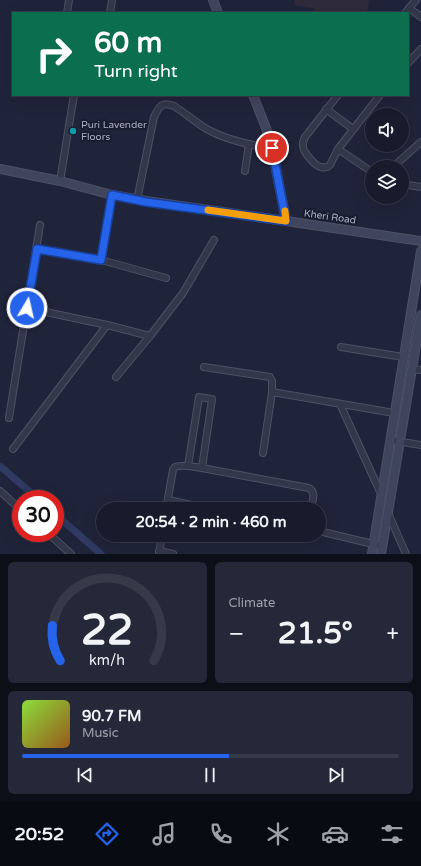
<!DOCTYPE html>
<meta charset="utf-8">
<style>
body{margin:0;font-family:"Varela Round",sans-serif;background:#242838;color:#f1f3f6;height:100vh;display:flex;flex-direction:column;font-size:15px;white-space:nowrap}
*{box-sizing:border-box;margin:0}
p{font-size:13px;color:#9ea1a9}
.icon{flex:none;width:22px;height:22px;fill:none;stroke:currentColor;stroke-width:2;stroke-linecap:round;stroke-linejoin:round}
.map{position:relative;height:554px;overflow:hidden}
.details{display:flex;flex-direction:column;gap:8px;padding:8px;background:#0d0f18;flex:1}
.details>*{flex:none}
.guide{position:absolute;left:12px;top:12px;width:397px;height:84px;border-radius:0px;box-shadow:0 4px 16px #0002,0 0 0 1px #363948;background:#0b6e4f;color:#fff;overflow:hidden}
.buttons{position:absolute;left:365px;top:108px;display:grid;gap:8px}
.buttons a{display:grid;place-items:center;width:44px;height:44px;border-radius:50%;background:#171b2c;box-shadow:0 4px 16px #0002,0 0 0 1px #363948;font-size:20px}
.speed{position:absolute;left:12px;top:490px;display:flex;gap:8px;font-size:20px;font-weight:700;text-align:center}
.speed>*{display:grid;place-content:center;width:52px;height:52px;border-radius:50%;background:#171b2c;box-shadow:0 4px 16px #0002,0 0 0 1px #363948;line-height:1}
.speed .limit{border:6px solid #d22;background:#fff;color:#111}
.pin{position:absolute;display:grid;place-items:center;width:34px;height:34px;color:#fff;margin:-17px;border:2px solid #fff;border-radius:50%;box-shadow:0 1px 4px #0007}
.me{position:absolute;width:44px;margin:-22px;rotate:9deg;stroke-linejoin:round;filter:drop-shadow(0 0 3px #0008)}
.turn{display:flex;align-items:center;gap:14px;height:84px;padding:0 16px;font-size:18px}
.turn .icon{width:52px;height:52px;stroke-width:2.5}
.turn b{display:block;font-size:28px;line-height:34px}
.big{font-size:30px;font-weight:700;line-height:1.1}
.details .card{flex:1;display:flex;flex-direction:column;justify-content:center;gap:6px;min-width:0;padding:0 14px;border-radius:6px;background:#242838}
.details .dial{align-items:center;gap:0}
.dial svg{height:104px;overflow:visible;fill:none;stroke:#363948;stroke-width:7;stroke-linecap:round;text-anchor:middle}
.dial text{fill:#f1f3f6;stroke:none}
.song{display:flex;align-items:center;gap:12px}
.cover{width:48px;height:48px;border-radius:6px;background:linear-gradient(135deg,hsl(90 70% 55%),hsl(30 70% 35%))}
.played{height:4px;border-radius:2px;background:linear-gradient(90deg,#2563eb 55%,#363948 55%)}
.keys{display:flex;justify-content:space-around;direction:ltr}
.heat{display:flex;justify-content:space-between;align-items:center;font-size:22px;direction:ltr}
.details .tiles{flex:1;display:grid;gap:8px;grid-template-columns:1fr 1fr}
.card:last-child{grid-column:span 2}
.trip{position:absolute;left:96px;top:502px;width:230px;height:40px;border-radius:20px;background:#171b2c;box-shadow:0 4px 16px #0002,0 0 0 1px #363948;font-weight:700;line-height:40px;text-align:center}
.tab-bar{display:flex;height:64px;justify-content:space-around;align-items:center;background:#090b12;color:#9ea1a9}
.tab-bar .icon{width:28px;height:28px}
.tab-bar .selected{color:#2563eb}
.tab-bar b{font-size:18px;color:#f1f3f6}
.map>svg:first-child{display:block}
.medical{fill:#302b3b}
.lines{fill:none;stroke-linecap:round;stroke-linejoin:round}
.canal{stroke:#2f3961;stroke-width:7}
.street-casing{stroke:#4d5165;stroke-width:8}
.secondary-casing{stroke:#4d5165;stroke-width:10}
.street{stroke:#32374a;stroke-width:6}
.secondary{stroke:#40455e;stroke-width:8}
.route-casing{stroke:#184099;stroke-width:10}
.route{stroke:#2563eb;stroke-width:7}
.slow{stroke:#f59e0b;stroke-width:7}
.culture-dot{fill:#0f9aa8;stroke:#181d2f;stroke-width:1.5}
.labels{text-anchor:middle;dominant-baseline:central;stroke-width:4;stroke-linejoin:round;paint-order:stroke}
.poi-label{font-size:10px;fill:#adb1c7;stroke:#181d2f;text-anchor:start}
.street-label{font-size:10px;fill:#adb1c7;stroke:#181d2f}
</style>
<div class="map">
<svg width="421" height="554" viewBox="0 0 421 554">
<rect width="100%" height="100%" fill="#1f243a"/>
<!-- medical -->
<path class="medical" d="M 295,0 L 369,0 L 367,13 L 313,13 L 314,8 L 294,5 Z"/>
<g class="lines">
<!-- canal -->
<g class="canal">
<path d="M 0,466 L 38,499"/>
<path d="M 55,514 L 101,554"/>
</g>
<defs>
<g id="street">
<path d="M 409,8 L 421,17"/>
<path d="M 67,13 L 69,0"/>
<path d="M 110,13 L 112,0"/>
<path d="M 405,13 L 416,0"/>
<path d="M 408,63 L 421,49"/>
<path d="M 338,95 L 305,137 C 304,140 302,143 303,146 C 303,152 315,166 321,167 C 325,168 328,167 330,165 L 338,149 L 380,95"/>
<path d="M 326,109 L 353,129"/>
<path d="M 338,149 L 372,172"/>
<path d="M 393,167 L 421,142"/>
<path d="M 245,171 L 249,144"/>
<path d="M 60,181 L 74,95"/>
<path d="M 402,184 L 421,187"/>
<path d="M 137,200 L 154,117 C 159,107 161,101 174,106 C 185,113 194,121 205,128 C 225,140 250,144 273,150"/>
<path d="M 37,249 L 101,260 L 166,278"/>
<path d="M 101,260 L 112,195"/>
<path d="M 27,308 L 107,325 L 150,336"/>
<path d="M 341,347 L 403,357"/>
<path d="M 204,367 L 270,377 L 272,381 L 272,392"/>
<path d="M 412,369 L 421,370"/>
<path d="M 116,377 L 150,336 L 183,293 L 214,240"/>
<path d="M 340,404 L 382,496"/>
<path d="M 9,418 L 40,225"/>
<path d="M 396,441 L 421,445"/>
<path d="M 13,449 L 107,325"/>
<path d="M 263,453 L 272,392 L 394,413"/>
<path d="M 188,466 L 199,397 L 212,399 L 202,468"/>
<path d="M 0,491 L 21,510"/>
<path d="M 168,500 L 210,509"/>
<path d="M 166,509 L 173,470 L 175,467 C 183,464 193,467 202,468 L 309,488 C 317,493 312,501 311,509"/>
<path d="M 388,513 L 406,554"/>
<path d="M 319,531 L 377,545"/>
<path d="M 48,533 L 71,554"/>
<path d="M 159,551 L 173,554"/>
<path d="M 159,554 L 162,535"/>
</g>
<g id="secondary">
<path d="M 213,0 L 218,13"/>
<path d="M 253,95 L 266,128 L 272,148 L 286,221"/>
<path d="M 0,169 L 60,181 L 112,195 L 146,201 L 286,221 L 421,241"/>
<path d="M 372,554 L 421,251"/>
<path d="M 381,554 L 421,315"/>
</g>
</defs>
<!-- street casing -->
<use href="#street" class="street-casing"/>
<!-- secondary casing -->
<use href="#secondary" class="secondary-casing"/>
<!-- street -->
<use href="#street" class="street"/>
<!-- secondary -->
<use href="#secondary" class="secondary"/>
</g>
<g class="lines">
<defs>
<path id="route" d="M 27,308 L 37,249 L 101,260 L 112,195 L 146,202 L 286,221 L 272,148"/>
</defs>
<!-- route casing -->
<use href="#route" class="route-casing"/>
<!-- route -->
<use href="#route" class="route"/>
<!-- slow -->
<path class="slow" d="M 208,210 L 286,221 L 285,211"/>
</g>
<!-- markers -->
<circle class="culture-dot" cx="73" cy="131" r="4"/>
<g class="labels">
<!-- poi labels -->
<g class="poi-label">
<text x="81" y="125">Puri Lavender<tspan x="81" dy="12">Floors</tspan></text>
</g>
<!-- street labels -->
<g class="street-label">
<text transform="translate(330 217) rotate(8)">Kheri Road</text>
</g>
</g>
</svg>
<div class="buttons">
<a><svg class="icon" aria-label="sound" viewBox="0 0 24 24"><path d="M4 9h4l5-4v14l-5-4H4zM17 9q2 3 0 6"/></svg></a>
<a><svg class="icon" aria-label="layers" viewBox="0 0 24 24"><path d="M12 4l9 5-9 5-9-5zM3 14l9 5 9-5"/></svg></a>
</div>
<div class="speed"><div class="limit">30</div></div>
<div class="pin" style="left:272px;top:148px;background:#d93025"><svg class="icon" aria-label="arrive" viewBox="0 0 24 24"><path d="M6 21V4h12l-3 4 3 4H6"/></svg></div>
<svg class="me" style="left:27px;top:308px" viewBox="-20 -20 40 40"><circle r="17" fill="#2563eb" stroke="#fff" stroke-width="3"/><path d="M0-11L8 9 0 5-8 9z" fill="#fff"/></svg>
<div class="trip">20:54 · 2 min · 460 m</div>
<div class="guide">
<div class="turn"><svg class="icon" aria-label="right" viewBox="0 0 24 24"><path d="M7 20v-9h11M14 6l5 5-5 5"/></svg><div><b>60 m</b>Turn right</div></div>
</div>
</div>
<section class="details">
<div class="tiles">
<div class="card dial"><svg viewBox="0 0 100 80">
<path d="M14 69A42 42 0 1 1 86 69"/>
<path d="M14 69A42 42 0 0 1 8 42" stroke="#2563eb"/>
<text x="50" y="56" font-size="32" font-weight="700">22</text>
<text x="50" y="72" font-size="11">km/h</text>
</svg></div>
<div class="card"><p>Climate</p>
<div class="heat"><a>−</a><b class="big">21.5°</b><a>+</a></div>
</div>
<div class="card">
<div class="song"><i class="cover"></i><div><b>90.7 FM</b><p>Music</p></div></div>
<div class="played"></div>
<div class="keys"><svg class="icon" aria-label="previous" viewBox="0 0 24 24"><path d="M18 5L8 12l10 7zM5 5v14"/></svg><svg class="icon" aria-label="pause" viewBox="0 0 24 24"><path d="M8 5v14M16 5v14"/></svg><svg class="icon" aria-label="next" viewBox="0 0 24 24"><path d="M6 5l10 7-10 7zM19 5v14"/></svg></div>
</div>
</div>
</section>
<nav class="tab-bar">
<b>20:52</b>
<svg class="icon selected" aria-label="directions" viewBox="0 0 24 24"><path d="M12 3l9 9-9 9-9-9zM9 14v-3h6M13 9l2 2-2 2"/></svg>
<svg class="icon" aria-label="music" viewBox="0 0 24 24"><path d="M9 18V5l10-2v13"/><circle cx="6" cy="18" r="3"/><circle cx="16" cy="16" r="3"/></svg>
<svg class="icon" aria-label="phone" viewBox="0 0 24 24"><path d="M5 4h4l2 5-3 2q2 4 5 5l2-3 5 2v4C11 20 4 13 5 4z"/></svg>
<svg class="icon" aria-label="climate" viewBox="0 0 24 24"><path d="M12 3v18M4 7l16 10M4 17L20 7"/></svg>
<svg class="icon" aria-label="car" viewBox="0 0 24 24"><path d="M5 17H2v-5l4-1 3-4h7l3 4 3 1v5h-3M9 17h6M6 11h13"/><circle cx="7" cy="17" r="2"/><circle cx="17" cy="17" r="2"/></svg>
<svg class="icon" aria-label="filters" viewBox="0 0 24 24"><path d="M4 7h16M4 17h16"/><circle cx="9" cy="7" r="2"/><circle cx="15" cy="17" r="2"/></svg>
</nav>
